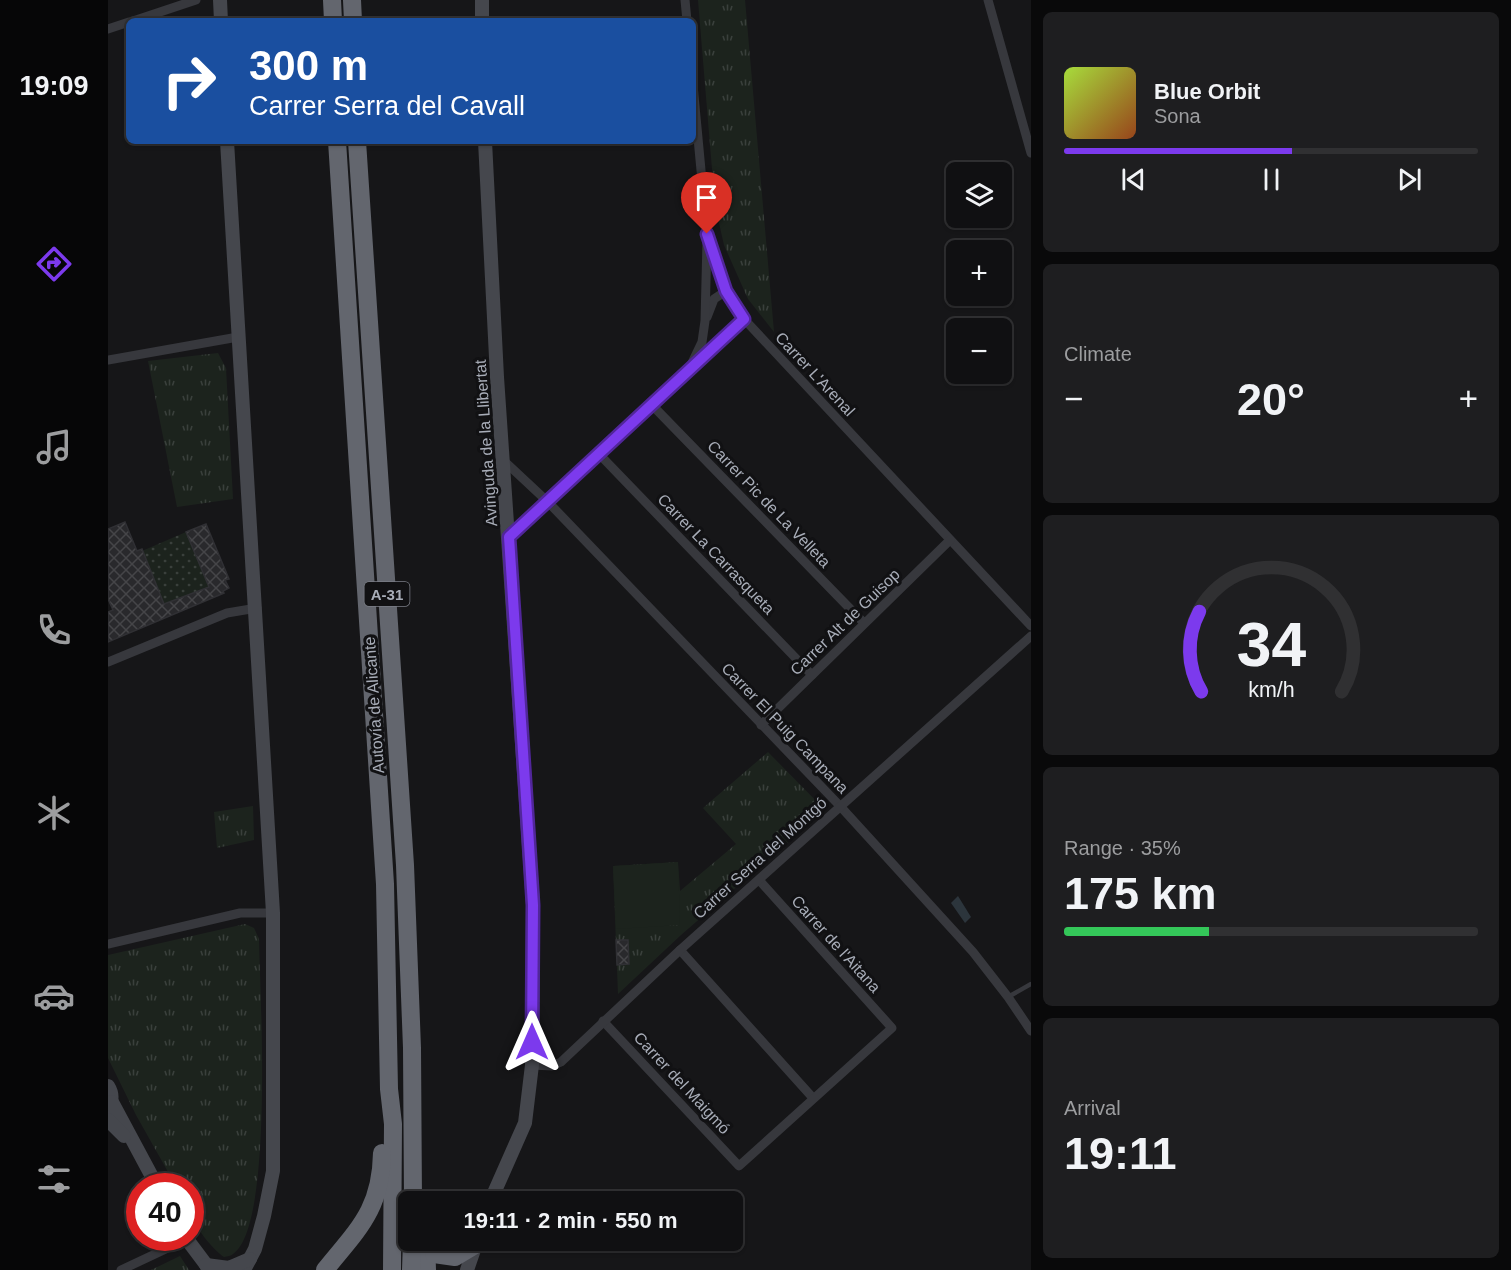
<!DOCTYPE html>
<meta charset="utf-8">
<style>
body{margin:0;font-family:Arial,sans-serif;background:#1e1e20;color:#f1f3f6;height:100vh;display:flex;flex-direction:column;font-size:22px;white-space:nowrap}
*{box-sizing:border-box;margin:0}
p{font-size:20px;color:#9c9d9f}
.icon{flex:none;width:33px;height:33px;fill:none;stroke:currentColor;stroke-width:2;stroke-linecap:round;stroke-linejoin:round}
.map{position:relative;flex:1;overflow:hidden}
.details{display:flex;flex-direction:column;gap:12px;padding:12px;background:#09090a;width:480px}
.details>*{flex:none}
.guide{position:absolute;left:18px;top:18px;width:570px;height:126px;border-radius:9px;box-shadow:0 2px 4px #0004,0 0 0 2px #303032;background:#1a4fa0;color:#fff;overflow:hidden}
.buttons{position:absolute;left:838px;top:162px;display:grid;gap:12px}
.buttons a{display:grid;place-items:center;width:66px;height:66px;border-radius:9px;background:#101012;box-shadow:0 2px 4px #0004,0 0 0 2px #303032;font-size:30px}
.speed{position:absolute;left:18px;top:1173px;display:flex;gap:12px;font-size:30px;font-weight:700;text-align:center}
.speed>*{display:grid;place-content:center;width:78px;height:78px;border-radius:50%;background:#101012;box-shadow:0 2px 4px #0004,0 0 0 2px #303032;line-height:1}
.speed .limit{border:9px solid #d22;background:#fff;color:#111}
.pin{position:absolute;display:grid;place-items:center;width:51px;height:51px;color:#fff;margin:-62px -26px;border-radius:50% 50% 50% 0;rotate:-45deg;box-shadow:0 0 6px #0007}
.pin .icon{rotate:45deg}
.me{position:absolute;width:66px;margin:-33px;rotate:0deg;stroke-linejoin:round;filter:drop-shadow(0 0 4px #0008)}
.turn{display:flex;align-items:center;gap:21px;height:126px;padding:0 24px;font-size:27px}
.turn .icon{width:78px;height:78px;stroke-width:2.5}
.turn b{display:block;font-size:42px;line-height:51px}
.big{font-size:45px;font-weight:800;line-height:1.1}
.details .tile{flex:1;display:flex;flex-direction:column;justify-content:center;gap:9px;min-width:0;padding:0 21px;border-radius:9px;background:#1e1e20}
.details .dial{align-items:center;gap:0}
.dial svg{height:156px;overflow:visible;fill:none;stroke:#303032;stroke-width:7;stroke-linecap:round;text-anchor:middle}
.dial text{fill:#f1f3f6;stroke:none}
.song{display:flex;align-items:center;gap:18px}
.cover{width:72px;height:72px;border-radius:9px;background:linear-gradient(135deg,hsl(80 70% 55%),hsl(20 70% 35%))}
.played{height:6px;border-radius:3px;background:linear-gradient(90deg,#7c3aed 55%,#303032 55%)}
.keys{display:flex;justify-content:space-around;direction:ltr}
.heat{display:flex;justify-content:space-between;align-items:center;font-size:33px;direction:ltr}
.charge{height:9px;border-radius:4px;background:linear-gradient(90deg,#34c759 35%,#303032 0)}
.trip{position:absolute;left:290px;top:1191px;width:345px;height:60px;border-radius:9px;background:#101012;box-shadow:0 2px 4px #0004,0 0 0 2px #303032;font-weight:800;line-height:60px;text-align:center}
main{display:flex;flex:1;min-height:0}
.menu{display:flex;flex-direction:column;width:108px;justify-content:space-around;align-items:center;background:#060607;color:#9c9d9f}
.menu .icon{width:42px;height:42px}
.menu .current{color:#7c3aed}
.menu b{font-size:27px;color:#f1f3f6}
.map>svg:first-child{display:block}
.grass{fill:url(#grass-tufts)}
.garden{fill:url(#garden-dots)}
.pitch{fill:#1c231d}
.water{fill:#2c353c}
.building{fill:url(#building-cross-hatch);stroke:#303034;stroke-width:1.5}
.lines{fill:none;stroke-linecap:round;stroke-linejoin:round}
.lane{stroke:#37383d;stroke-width:4.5}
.street{stroke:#37383d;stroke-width:9}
.secondary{stroke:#45474d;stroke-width:14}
.highway{stroke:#63666e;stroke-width:18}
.route-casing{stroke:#51269a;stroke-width:15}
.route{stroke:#7c3aed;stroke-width:10}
.labels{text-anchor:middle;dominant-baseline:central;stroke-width:6;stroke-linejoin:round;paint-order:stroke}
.shield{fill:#111113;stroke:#7b7e86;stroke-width:1.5}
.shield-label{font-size:15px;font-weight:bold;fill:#a8adb8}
.street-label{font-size:16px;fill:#a8adb8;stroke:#111113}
</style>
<main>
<nav class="menu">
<b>19:09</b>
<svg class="icon current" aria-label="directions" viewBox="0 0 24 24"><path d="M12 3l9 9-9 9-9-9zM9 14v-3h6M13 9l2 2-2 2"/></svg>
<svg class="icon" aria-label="music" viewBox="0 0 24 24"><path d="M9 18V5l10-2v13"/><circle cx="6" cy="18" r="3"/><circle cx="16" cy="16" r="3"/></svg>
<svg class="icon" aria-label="phone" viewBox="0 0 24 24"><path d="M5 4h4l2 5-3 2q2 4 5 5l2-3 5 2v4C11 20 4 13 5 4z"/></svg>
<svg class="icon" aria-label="climate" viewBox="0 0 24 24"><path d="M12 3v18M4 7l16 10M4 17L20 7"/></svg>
<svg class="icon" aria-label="car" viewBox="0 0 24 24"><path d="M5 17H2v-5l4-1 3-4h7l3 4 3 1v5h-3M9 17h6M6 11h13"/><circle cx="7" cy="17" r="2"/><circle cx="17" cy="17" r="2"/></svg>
<svg class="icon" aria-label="filters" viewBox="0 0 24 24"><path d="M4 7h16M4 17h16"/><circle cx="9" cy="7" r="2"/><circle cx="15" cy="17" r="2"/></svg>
</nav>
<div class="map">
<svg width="923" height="1270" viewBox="0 0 923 1270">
<defs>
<pattern id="grass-tufts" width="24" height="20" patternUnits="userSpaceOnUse" patternTransform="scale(1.5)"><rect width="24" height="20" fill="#1c231d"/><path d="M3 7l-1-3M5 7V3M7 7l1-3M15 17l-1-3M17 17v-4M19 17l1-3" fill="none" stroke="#3a403c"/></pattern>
<pattern id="garden-dots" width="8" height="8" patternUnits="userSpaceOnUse" patternTransform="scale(1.5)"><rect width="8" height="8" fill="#1c231d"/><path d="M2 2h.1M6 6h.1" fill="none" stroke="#3a403c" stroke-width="1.8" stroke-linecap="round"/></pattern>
<pattern id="building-cross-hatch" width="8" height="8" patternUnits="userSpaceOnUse" patternTransform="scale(1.5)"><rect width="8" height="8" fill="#29292c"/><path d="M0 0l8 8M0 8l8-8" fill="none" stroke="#454548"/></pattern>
</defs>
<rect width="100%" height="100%" fill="#161618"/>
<!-- grass -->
<g class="grass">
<path d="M 590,0 L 637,0 L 666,332 L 640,299 L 616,245 L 607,205 Z"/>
<path d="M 110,353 L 118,368 L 125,499 L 69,507 L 40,361 Z"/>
<path d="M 660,752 L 717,810 L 573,935 L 510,994 L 505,866 L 570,862 L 572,891 L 628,844 L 595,808 Z"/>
<path d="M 145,806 L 146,840 L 109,848 L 106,812 Z"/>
<path d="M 137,924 L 146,928 L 151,939 C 152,992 166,1226 125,1254 C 123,1256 119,1256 116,1257 C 105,1250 85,1225 82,1211 C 81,1203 82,1194 82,1186 L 68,1186 L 28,1115 L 0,1058 L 0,955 Z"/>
<path d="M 72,1256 L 81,1270 L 43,1270 Z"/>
</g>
<!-- garden -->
<path class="garden" d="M 78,532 L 101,587 L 56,604 L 34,551 Z"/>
<!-- pitch -->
<path class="pitch" d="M 570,862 L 572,925 L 508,929 L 505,866 Z"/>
<!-- water -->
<path class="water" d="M 850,896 L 863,917 L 857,923 L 843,903 Z"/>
<!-- building -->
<g class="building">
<path d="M 17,522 L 29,551 L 34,549 L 56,604 L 101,587 L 78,532 L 98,524 L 121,579 L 117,580 L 121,588 L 115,591 L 116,593 L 0,642 L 0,612 L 5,610 L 0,599 L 0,529 Z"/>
<path d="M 508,940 L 520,940 L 521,964 L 509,965 Z"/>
</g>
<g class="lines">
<!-- lane -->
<path class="lane" d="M 900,997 L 923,984"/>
<!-- street -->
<g class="street">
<path d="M 577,0 L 579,21"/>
<path d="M 880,0 L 923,153"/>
<path d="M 25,21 L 88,0"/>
<path d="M 0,29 L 21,22"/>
<path d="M 585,85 L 599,234 L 618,291 L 636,319 L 923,626"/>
<path d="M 599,317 L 606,299 L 618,291"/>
<path d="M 0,360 L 130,337"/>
<path d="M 583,365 L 594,342 L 597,321 L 599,240"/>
<path d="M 544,405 L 756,623"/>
<path d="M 492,455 L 704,675"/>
<path d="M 395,460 L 440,502 L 732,806 L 865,952 L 900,997 L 923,1031"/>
<path d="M 401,537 L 636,319"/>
<path d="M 0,662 L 119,613 L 149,608"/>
<path d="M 653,725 L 842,540"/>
<path d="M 0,944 L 132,913 L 165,913"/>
<path d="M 572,950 L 705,1098"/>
<path d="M 495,1021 L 631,1166 L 784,1028 L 651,880"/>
<path d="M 424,1065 L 444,1066 L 453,1062 L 572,950 L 923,636"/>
<path d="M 13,1270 L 79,1239"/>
</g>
<!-- secondary -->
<g class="secondary">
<path d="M 112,0 L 113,21"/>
<path d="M 374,0 L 374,21"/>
<path d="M 119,141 L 165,913 L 165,1171 L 156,1216 L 147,1249 L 136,1270"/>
<path d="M 377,141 L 389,377 L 425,905 L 424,1065 L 417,1123 L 382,1202"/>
<path d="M 0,1086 C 5,1094 5,1100 0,1108"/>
<path d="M 4,1102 L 49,1186"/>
<path d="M 0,1120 L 16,1136"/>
<path d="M 78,1238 L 102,1270"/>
<path d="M 98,1265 L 121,1268 L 142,1259"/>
<path d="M 359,1270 L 369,1241"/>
</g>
<!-- highway -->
<g class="highway">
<path d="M 224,0 L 225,21"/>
<path d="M 244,0 L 245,21"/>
<path d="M 229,141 L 277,884 L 281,1089 L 285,1124 L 284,1270"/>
<path d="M 249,141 L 297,865 L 304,1048 L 305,1202"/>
<path d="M 318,1240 L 319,1270"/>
<path d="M 326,1254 L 347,1257 L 367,1245"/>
<path d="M 217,1270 C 250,1229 273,1210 274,1153"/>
<path d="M 303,1270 L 304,1240"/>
</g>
</g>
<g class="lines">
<defs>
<path id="route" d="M 424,1042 L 425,905 L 401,537 L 636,319 L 618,291 L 599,234"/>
</defs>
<!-- route casing -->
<use href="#route" class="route-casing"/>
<!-- route -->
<use href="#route" class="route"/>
</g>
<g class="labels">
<!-- shield labels -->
<rect class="shield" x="256.5" y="582" width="45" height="24" rx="4.5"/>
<g class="shield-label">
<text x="279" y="594">A-31</text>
</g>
<!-- street labels -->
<g class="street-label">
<text transform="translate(707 374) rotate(47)">Carrer L'Arenal</text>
<text transform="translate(378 443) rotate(-94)">Avinguda de la Llibertat</text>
<text transform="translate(661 504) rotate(46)">Carrer Pic de La Velleta</text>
<text transform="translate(608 554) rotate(46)">Carrer La Carrasqueta</text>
<text transform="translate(737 622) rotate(-44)">Carrer Alt de Guisop</text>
<text transform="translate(266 705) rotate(-94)">Autovía de Alicante</text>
<text transform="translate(677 728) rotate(46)">Carrer El Puig Campana</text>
<text transform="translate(652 858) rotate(-42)">Carrer Serra del Montgó</text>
<text transform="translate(728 944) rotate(48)">Carrer de l'Aitana</text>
<text transform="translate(574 1083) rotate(47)">Carrer del Maigmó</text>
</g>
</g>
</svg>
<div class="buttons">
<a><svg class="icon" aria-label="layers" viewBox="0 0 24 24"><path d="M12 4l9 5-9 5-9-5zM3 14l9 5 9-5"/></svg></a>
<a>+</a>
<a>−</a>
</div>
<div class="speed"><div class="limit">40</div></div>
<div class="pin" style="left:599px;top:234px;background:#d93025"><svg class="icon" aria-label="arrive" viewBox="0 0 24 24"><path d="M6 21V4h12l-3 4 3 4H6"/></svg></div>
<svg class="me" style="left:424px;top:1042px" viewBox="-20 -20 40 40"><path d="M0-17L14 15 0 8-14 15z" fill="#7c3aed" stroke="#fff" stroke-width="4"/></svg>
<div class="trip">19:11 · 2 min · 550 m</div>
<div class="guide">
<div class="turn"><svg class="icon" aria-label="right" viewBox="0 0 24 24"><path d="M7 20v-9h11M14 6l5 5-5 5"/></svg><div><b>300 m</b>Carrer Serra del Cavall</div></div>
</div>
</div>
<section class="details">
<div class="tile">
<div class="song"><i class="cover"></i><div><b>Blue Orbit</b><p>Sona</p></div></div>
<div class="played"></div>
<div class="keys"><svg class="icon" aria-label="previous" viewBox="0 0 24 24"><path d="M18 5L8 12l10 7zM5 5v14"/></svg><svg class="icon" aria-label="pause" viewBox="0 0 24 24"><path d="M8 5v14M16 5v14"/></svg><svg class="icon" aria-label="next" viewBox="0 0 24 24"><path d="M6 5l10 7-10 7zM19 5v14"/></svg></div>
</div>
<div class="tile"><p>Climate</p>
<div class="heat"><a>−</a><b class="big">20°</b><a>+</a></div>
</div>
<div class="tile dial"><svg viewBox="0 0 100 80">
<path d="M14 69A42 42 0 1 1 86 69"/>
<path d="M14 69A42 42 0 0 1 13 28" stroke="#7c3aed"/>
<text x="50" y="56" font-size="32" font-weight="700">34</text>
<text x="50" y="72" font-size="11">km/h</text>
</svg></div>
<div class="tile"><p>Range · 35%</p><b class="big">175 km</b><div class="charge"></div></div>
<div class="tile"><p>Arrival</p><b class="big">19:11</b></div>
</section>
</main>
